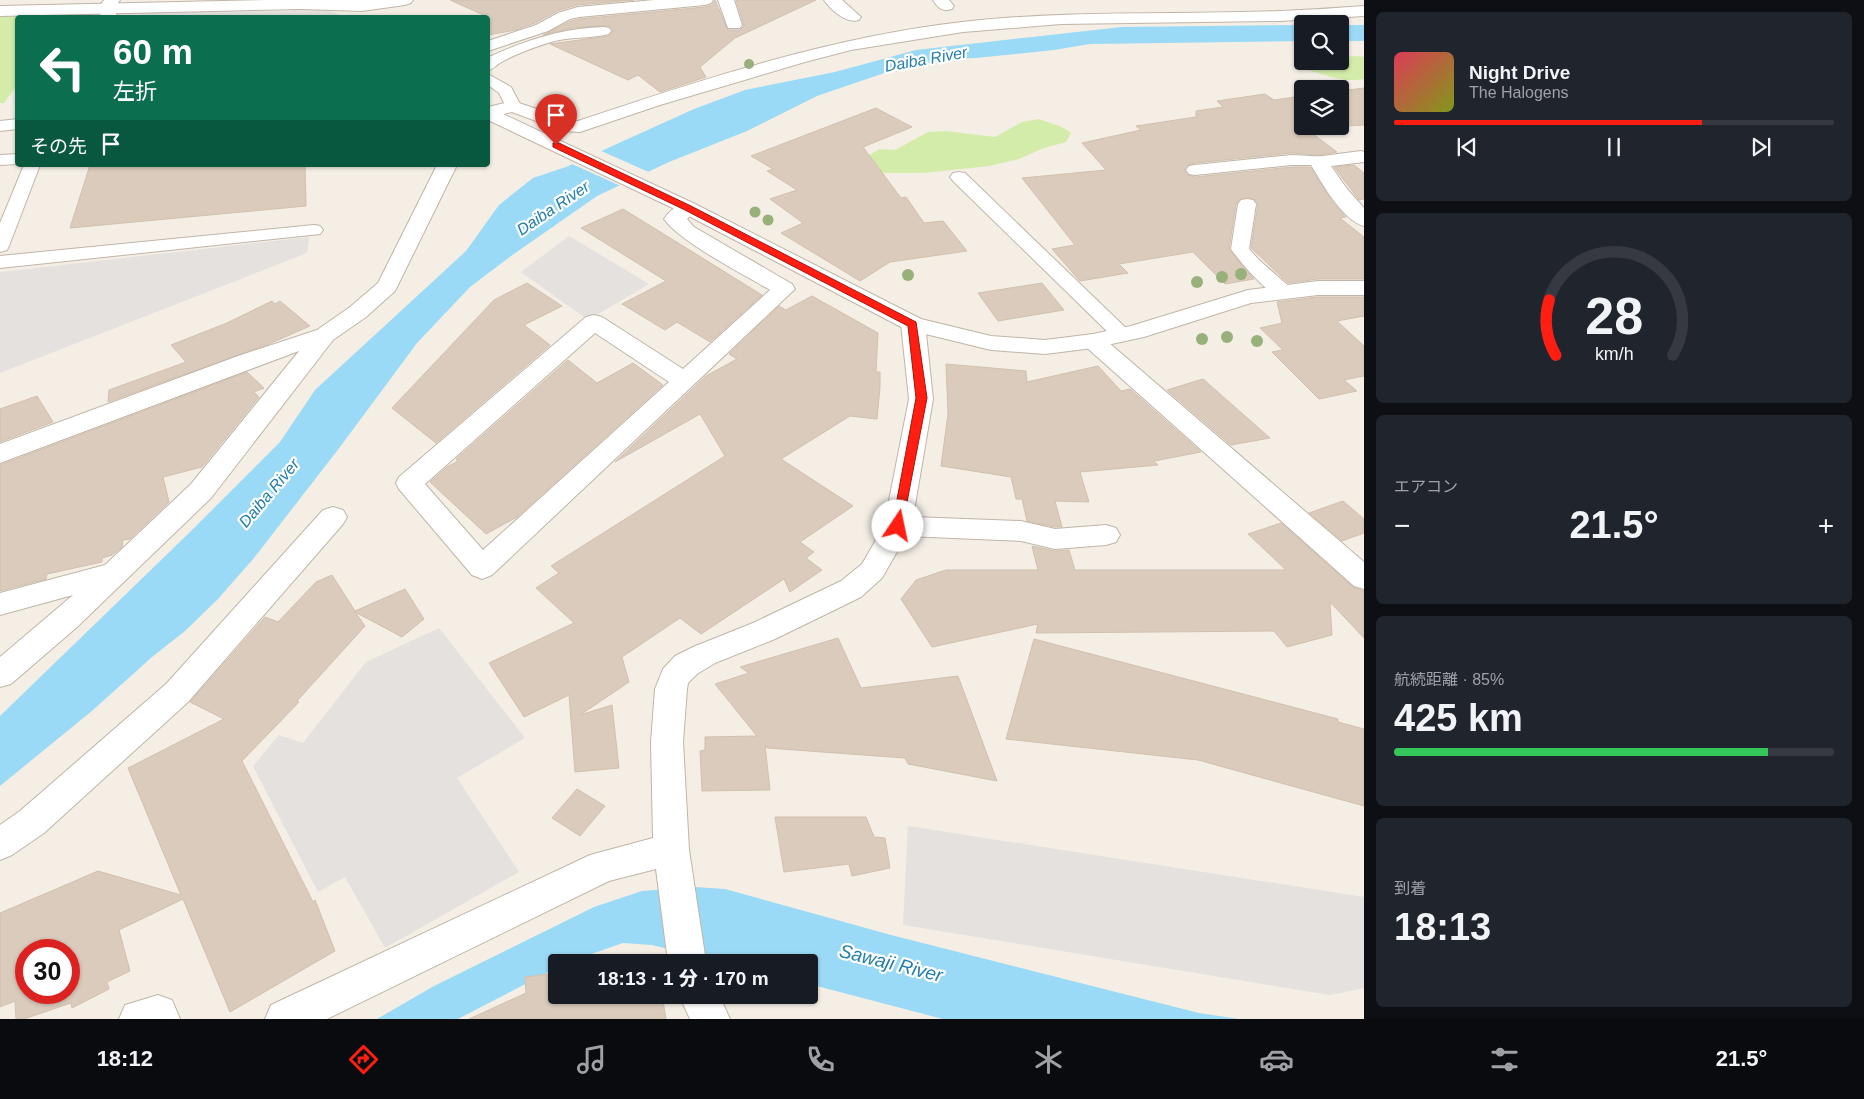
<!DOCTYPE html>
<html lang="ja">
<meta charset="utf-8">
<style>
body{margin:0;font-family:Helvetica,"Noto Sans JP",sans-serif;background:#20242c;color:#f1f3f6;height:100vh;display:flex;flex-direction:column;font-size:19px;white-space:nowrap}
*{box-sizing:border-box;margin:0}
p{font-size:16px;color:#9ea1a6}
.icon{flex:none;width:28px;height:28px;fill:none;stroke:currentColor;stroke-width:2;stroke-linecap:round;stroke-linejoin:round}
.map{position:relative;flex:1;overflow:hidden}
.panel{display:flex;flex-direction:column;gap:12px;padding:12px;background:#0d0f14;width:500px}
.panel>*{flex:none}
.guide{position:absolute;left:15px;top:15px;width:475px;height:152px;border-radius:5px;box-shadow:0 1px 4px #0004;background:#0b6e4f;color:#fff;overflow:hidden}
.fabs{position:absolute;left:1294px;top:15px;display:grid;gap:10px}
.fabs a{display:grid;place-items:center;width:55px;height:55px;border-radius:5px;background:#171b24;box-shadow:0 1px 4px #0004;font-size:25px}
.speed{position:absolute;left:15px;top:939px;display:flex;gap:10px;font-size:25px;font-weight:700;text-align:center}
.speed>*{display:grid;place-content:center;width:65px;height:65px;border-radius:50%;background:#171b24;box-shadow:0 1px 4px #0004;line-height:1}
.speed .limit{border:8px solid #d22;background:#fff;color:#111}
.pin{position:absolute;display:grid;place-items:center;width:42px;height:42px;color:#fff;margin:-51px -21px;border-radius:50% 50% 50% 0;rotate:-45deg;box-shadow:0 0 5px #0007}
.pin .icon{rotate:45deg}
.me{position:absolute;width:55px;margin:-28px;rotate:11deg;stroke-linejoin:round;filter:drop-shadow(0 0 4px #0008)}
.turn{display:flex;align-items:center;gap:18px;height:105px;padding:0 15px;font-size:22px}
.turn .icon{width:65px;height:65px;stroke-width:2.5}
.turn b{display:block;font-size:35px;line-height:42px}
.then{display:flex;align-items:center;height:48px;padding:0 15px;background:#0003;gap:10px;font-size:19px}
.big{font-size:38px;font-weight:800;line-height:1.1}
.panel .widget{flex:1;display:flex;flex-direction:column;justify-content:center;gap:8px;min-width:0;padding:0 18px;border-radius:8px;background:#20242c}
.panel .dial{align-items:center;gap:0}
.dial svg{height:130px;overflow:visible;fill:none;stroke:#363941;stroke-width:7;stroke-linecap:round;text-anchor:middle}
.dial text{fill:#f1f3f6;stroke:none}
.song{display:flex;align-items:center;gap:15px}
.cover{width:60px;height:60px;border-radius:8px;background:linear-gradient(135deg,hsl(350 70% 55%),hsl(70 70% 35%))}
.played{height:5px;border-radius:2px;background:linear-gradient(90deg,#ff1e11 70%,#363941 70%)}
.keys{display:flex;justify-content:space-around;direction:ltr}
.heat{display:flex;justify-content:space-between;align-items:center;font-size:28px;direction:ltr}
.charge{height:8px;border-radius:4px;background:linear-gradient(90deg,#34c759 85%,#363941 0)}
.trip{position:absolute;left:548px;top:954px;width:270px;height:50px;border-radius:5px;background:#171b24;box-shadow:0 1px 4px #0004;font-weight:800;line-height:50px;text-align:center}
.dock{display:flex;height:80px;justify-content:space-around;align-items:center;background:#090b0e;color:#9ea1a6}
.dock .icon{width:35px;height:35px}
.dock .current{color:#ff1e11}
.dock b{font-size:22px;color:#f1f3f6}
main{display:flex;flex:1;min-height:0}
.map>svg:first-child{display:block}
.green{fill:#d4ecaa}
.parking{fill:#e4e1de}
.water{fill:#9bdaf6}
.pier{fill:#f4eee5}
.building{fill:#dacbbc;stroke:#d2c0ac;fill-rule:evenodd}
.lines{fill:none;stroke-linecap:round;stroke-linejoin:round}
.service-casing{stroke:#c0b5a7;stroke-width:2}
.minor-casing{stroke:#c0b5a7;stroke-width:2}
.tertiary-casing{stroke:#c0b5a7;stroke-width:2}
.service{fill:#fff;fill-rule:evenodd}
.minor{fill:#fff;fill-rule:evenodd}
.tertiary{fill:#fff;fill-rule:evenodd}
.tree{fill:#98b07a}
.route{fill:#ff1e11;stroke:#a6140b}
.labels{text-anchor:middle;dominant-baseline:central;stroke-width:4.5;stroke-linejoin:round;paint-order:stroke}
.water-label{font-size:16px;font-style:italic;fill:#227eab;stroke:#fff}
.near-water-label{font-size:19px;font-style:italic;fill:#227eab;stroke:#fff}
</style>
<main>
<div class="map">
<svg width="1364" height="1019" viewBox="0 0 1364 1019">
<rect width="100%" height="100%" fill="#f4eee5"/>
<!-- green -->
<g class="green">
<path d="M 70,15 L 68,18 L 18,18 L 17,85 L 4,103 L 0,103 L 0,16 Z"/>
<path d="M 1357,56 L 1364,57 L 1364,79 C 1346,82 1335,78 1318,73 C 1310,70 1299,70 1297,59 L 1302,57 L 1302,61 L 1340,61 L 1340,57 Z"/>
<path d="M 1039,119 L 1062,127 L 1071,133 L 1066,142 L 1044,148 L 1019,159 L 989,166 L 924,173 L 874,173 L 869,155 L 880,149 L 895,150 L 928,132 L 946,131 L 995,137 L 1022,122 Z"/>
</g>
<!-- parking -->
<g class="parking">
<path d="M 328,10 L 345,17 L 138,17 L 142,14 L 150,13 Z"/>
<path d="M 569,236 L 649,284 L 588,320 L 521,272 Z"/>
<path d="M 309,237 L 307,253 L 0,373 L 0,272 Z"/>
<path d="M 439,628 L 525,738 L 457,778 L 519,872 L 385,948 L 345,877 L 318,892 L 253,766 L 279,735 L 303,743 L 366,662 Z"/>
<path d="M 908,826 L 1364,897 L 1364,988 L 1330,995 L 903,925 Z"/>
</g>
<!-- water -->
<g class="water">
<path d="M 1302,25 L 1302,41 L 1090,44 L 1054,50 L 976,58 L 949,59 L 893,70 L 817,96 L 747,131 L 669,162 L 597,196 L 511,256 L 470,287 L 417,343 L 340,447 L 254,558 L 217,600 L 185,631 L 152,657 L 93,710 L 0,786 L 0,716 L 189,533 L 280,442 L 315,390 L 466,251 L 499,205 L 533,178 L 566,167 L 694,109 L 745,90 L 835,72 L 916,50 L 1122,27 Z"/>
<rect x="1340" y="25" width="24" height="16"/>
<path d="M 695,887 L 725,889 L 891,935 L 1199,1013 L 1239,1019 L 943,1019 L 809,984 L 809,962 L 723,962 L 652,945 L 623,943 L 568,962 L 556,962 L 556,968 L 458,1019 L 377,1019 L 434,986 L 594,907 L 642,891 Z"/>
</g>
<!-- pier -->
<path class="pier" d="M 599,150 L 651,173 L 623,187 L 570,163 Z"/>
<!-- building -->
<g class="building">
<path d="M 450,0 L 634,0 L 577,5 L 557,11 L 535,23 L 516,30 L 488,35 L 488,17 Z"/>
<path d="M 715,0 L 728,30 L 740,30 L 744,26 L 736,0 L 816,0 L 735,38 L 700,67 L 706,77 L 660,92 L 638,75 L 628,80 L 550,44 L 609,36 L 613,30 L 609,26 L 573,28 L 543,35 L 571,21 L 579,19 L 705,7 L 712,5 Z"/>
<path d="M 1364,88 L 1364,125 L 1305,128 L 1337,152 L 1319,155 L 1292,153 L 1195,163 L 1188,165 L 1184,170 L 1188,175 L 1195,177 L 1292,167 L 1310,167 L 1332,201 L 1346,217 L 1340,218 L 1364,237 L 1364,279 L 1318,279 L 1288,283 L 1251,248 L 1258,204 L 1254,199 L 1247,197 L 1240,199 L 1236,204 L 1229,249 L 1254,279 L 1225,284 L 1193,252 L 1119,264 L 1128,273 L 1080,281 L 1052,249 L 1075,245 L 1022,178 L 1106,170 L 1082,143 L 1141,130 L 1136,126 L 1196,117 L 1196,111 L 1223,107 L 1217,101 L 1265,94 L 1274,100 L 1302,96 L 1302,126 L 1340,126 L 1340,91 Z"/>
<path d="M 876,108 L 912,127 L 863,147 L 901,198 L 906,197 L 924,223 L 943,221 L 967,251 L 890,262 L 860,281 L 781,233 L 803,223 L 770,199 L 797,190 L 767,171 L 773,169 L 751,156 Z"/>
<path d="M 90,165 L 305,165 L 306,206 L 70,228 Z"/>
<path d="M 1354,165 L 1364,173 L 1364,199 L 1359,200 L 1334,167 Z"/>
<path d="M 623,209 L 696,254 L 762,295 L 710,342 L 677,322 L 665,330 L 622,304 L 666,281 L 581,228 Z"/>
<path d="M 527,283 L 562,306 L 524,325 L 550,345 L 436,443 L 392,408 L 494,300 Z"/>
<path d="M 1042,283 L 1064,310 L 998,321 L 978,293 Z"/>
<path d="M 812,296 L 878,333 L 876,372 L 880,372 L 880,387 L 877,419 L 850,416 L 781,459 L 853,506 L 800,542 L 814,552 L 806,558 L 822,570 L 790,592 L 784,579 L 701,634 L 680,618 L 622,657 L 629,682 L 580,715 L 612,705 L 619,768 L 575,772 L 569,695 L 524,717 L 489,663 L 574,623 L 536,588 L 559,573 L 551,566 L 725,456 L 700,414 L 615,462 L 706,376 L 737,359 L 729,354 L 779,306 L 786,310 Z"/>
<path d="M 1318,297 L 1364,297 L 1364,316 L 1337,321 L 1364,346 L 1364,376 L 1344,380 L 1357,391 L 1319,399 L 1272,352 L 1283,350 L 1260,328 L 1282,323 L 1277,302 Z"/>
<path d="M 272,301 L 275,304 L 280,301 L 310,326 L 269,344 L 108,402 L 109,390 L 186,362 L 171,345 L 227,323 Z"/>
<path d="M 568,360 L 597,383 L 633,363 L 663,385 L 517,517 L 486,534 L 430,482 L 447,467 L 458,461 L 456,459 Z"/>
<path d="M 946,364 L 1026,371 L 1027,382 L 1098,366 L 1121,391 L 1130,389 L 1201,452 L 1154,461 L 1158,465 L 1080,472 L 1089,502 L 1055,501 L 1062,527 L 1055,527 L 1027,521 L 1022,499 L 1016,499 L 1011,477 L 941,466 L 948,414 Z"/>
<path d="M 247,372 L 264,388 L 254,392 L 259,397 L 202,467 L 163,477 L 169,502 L 130,539 L 123,540 L 122,547 L 112,555 L 102,558 L 102,562 L 47,574 L 46,579 L 0,591 L 0,465 Z"/>
<path d="M 1203,379 L 1270,438 L 1231,445 L 1167,390 Z"/>
<path d="M 37,396 L 53,422 L 0,442 L 0,409 Z"/>
<path d="M 1343,501 L 1364,519 L 1364,533 L 1342,541 L 1309,513 Z"/>
<path d="M 1281,523 L 1353,587 L 1364,591 L 1364,638 L 1330,602 L 1332,635 L 1287,647 L 1274,631 L 1036,633 L 1038,624 L 932,647 L 901,599 L 916,580 L 946,570 L 1038,570 L 1032,546 L 1055,551 L 1069,550 L 1075,570 L 1286,570 L 1248,534 Z"/>
<path d="M 332,575 L 355,611 L 405,589 L 424,619 L 402,637 L 355,612 L 365,626 L 297,701 L 299,702 L 242,761 L 313,902 L 315,900 L 335,951 L 230,1012 L 183,899 L 119,930 L 130,971 L 107,982 L 109,989 L 72,1008 L 71,1003 L 24,1019 L 16,1019 L 15,1001 L 0,1007 L 0,913 L 98,871 L 181,895 L 128,768 L 224,719 L 190,702 L 265,617 L 278,622 L 316,582 ZM 26,950 L 69,950 L 69,992 L 26,992 Z"/>
<path d="M 838,638 L 861,688 L 958,676 L 997,781 L 908,764 L 905,758 L 767,748 L 765,745 L 770,790 L 702,791 L 700,751 L 705,750 L 705,737 L 757,736 L 715,684 L 749,673 L 740,667 Z"/>
<path d="M 1034,639 L 1338,719 L 1338,722 L 1364,729 L 1364,806 L 1198,760 L 1006,739 Z"/>
<path d="M 577,789 L 605,806 L 580,836 L 552,818 Z"/>
<path d="M 775,817 L 866,817 L 874,837 L 885,838 L 890,868 L 852,876 L 849,864 L 784,872 Z"/>
<path d="M 556,973 L 556,995 L 662,995 L 666,1019 L 469,1019 L 526,993 L 525,977 Z"/>
</g>
<g class="lines">
<defs>
<g id="service">
<path d="M 604,27 L 609,28 L 611,31 L 609,34 C 590,39 570,36 551,42 C 535,47 515,54 500,63 C 495,66 494,69 488,70 L 489,57 C 527,40 562,28 604,27 Z"/>
<path d="M 488,74 L 511,87 L 521,106 L 519,109 L 507,109 L 499,93 L 488,85 Z"/>
<path d="M 18,119 L 18,129 L 0,131 L 0,121 Z"/>
<path d="M 18,154 L 18,164 L 0,165 L 0,155 Z"/>
<path d="M 1292,155 L 1328,157 L 1330,161 L 1328,165 L 1292,165 L 1195,175 L 1189,174 L 1186,170 L 1189,166 L 1195,165 Z"/>
<path d="M 24,165 L 40,165 L 9,246 L 7,250 L 0,252 L 0,223 Z"/>
<path d="M 959,172 L 965,173 L 1129,331 L 1132,335 L 1129,339 L 1122,341 L 1115,339 L 953,181 L 950,177 L 953,173 Z"/>
<path d="M 1247,199 L 1253,200 L 1256,204 L 1249,249 L 1259,260 L 1291,288 L 1294,292 L 1291,296 C 1287,297 1283,298 1279,297 C 1266,292 1239,261 1231,249 L 1238,204 L 1241,200 Z"/>
<path d="M 314,225 L 320,226 L 323,230 L 320,234 L 0,268 L 0,256 Z"/>
</g>
<g id="minor">
<path d="M 267,0 L 413,0 L 411,3 L 405,5 L 362,11 L 301,9 L 0,16 L 0,6 Z"/>
<path d="M 654,0 L 713,0 L 711,3 L 705,5 L 579,17 L 570,19 L 548,31 L 488,51 L 488,41 L 536,25 L 558,13 L 578,7 Z"/>
<path d="M 718,0 L 734,0 L 742,25 L 740,28 L 728,28 Z"/>
<path d="M 824,0 L 842,0 L 861,17 L 859,20 C 846,24 831,10 824,0 Z"/>
<path d="M 933,0 L 949,0 L 954,6 L 952,9 C 942,12 938,8 933,0 Z"/>
<path d="M 1364,6 L 1364,16 L 1280,21 L 1061,24 L 963,32 L 851,50 L 805,62 L 660,105 L 580,132 L 563,131 L 512,112 L 488,118 L 488,107 L 513,101 L 572,121 L 578,121 C 703,79 831,37 962,22 C 1068,10 1174,15 1280,11 C 1308,10 1336,8 1364,6 Z"/>
<path d="M 1361,151 L 1364,152 L 1364,162 L 1331,166 L 1347,189 L 1364,208 L 1364,226 C 1343,221 1322,183 1311,165 L 1315,157 Z"/>
<path d="M 437,165 L 457,165 L 395,291 L 366,317 L 333,340 L 211,498 L 77,627 L 11,684 L 0,687 L 0,657 L 73,595 L 0,615 L 0,593 L 105,565 L 191,484 L 299,351 L 0,463 L 0,444 L 238,356 L 317,330 L 350,307 L 378,283 Z"/>
<path d="M 688,202 L 695,204 L 698,208 L 687,219 L 694,227 L 792,284 L 795,289 L 492,575 L 482,579 L 472,575 L 399,489 L 396,483 L 399,477 L 586,317 L 594,315 L 602,317 L 683,369 L 770,290 C 743,274 680,242 664,219 C 669,211 678,204 688,202 ZM 595,333 L 669,382 L 483,550 L 425,484 Z"/>
<path d="M 913,317 L 921,319 L 925,324 L 933,399 L 913,517 L 1021,521 L 1055,529 L 1106,525 L 1116,528 L 1120,535 L 1116,542 L 1106,545 L 1055,549 L 1021,541 L 906,536 L 882,578 L 861,597 L 775,639 L 715,663 L 697,674 L 688,683 L 687,689 L 683,742 L 689,850 L 706,962 L 668,962 L 656,869 L 609,881 L 327,1019 L 265,1019 L 271,1005 L 590,855 L 653,838 L 651,742 L 655,689 L 663,669 L 675,656 L 693,647 L 753,623 L 841,581 L 862,564 L 884,526 L 909,399 L 901,324 L 905,319 Z"/>
<path d="M 1093,334 L 1101,336 L 1364,562 L 1364,589 L 1354,586 L 1085,346 L 1081,341 L 1085,336 Z"/>
<path d="M 333,507 L 343,510 L 347,517 L 343,524 L 188,702 L 44,833 L 12,855 L 0,860 L 0,825 L 20,811 L 166,684 L 323,510 Z"/>
<path d="M 158,995 L 172,1000 L 180,1019 L 119,1019 L 125,1005 Z"/>
<path d="M 679,995 L 719,995 L 730,1019 L 690,1019 Z"/>
</g>
<g id="tertiary">
<path d="M 104,0 L 120,0 L 114,9 L 118,18 L 102,18 L 98,9 Z"/>
<path d="M 488,107 L 695,204 L 921,319 L 991,336 L 1045,340 L 1093,334 L 1131,326 L 1248,290 L 1318,281 L 1364,281 L 1364,295 L 1318,295 L 1251,303 L 1144,337 L 1093,348 L 1045,354 L 991,350 L 905,329 L 681,212 L 488,120 Z"/>
</g>
</defs>
<!-- service casing -->
<use href="#service" class="service-casing"/>
<!-- minor casing -->
<use href="#minor" class="minor-casing"/>
<!-- tertiary casing -->
<use href="#tertiary" class="tertiary-casing"/>
<!-- service -->
<use href="#service" class="service"/>
<!-- minor -->
<use href="#minor" class="minor"/>
<!-- tertiary -->
<use href="#tertiary" class="tertiary"/>
</g>
<!-- trees -->
<g class="tree">
<circle cx="749" cy="64" r="5"/>
<circle cx="755" cy="212" r="5.5"/>
<circle cx="768" cy="220" r="5.5"/>
<circle cx="1241" cy="274" r="6"/>
<circle cx="908" cy="275" r="6"/>
<circle cx="1222" cy="277" r="6"/>
<circle cx="1197" cy="282" r="6"/>
<circle cx="1227" cy="337" r="6"/>
<circle cx="1202" cy="339" r="6"/>
<circle cx="1257" cy="341" r="6"/>
</g>
<!-- route -->
<path class="route" d="M 553,143 L 559,143 L 691,206 L 916,322 L 927,398 L 902,528 L 898,530 L 892,526 L 916,398 L 908,326 L 685,210 L 553,147 Z"/>
<g class="labels">
<!-- water labels -->
<g class="water-label">
<text transform="translate(926 59) rotate(-10)">Daiba River</text>
<text transform="translate(553 208) rotate(-34)">Daiba River</text>
<text transform="translate(269 493) rotate(-50)">Daiba River</text>
</g>
<!-- near-water labels -->
<g class="near-water-label">
<text transform="translate(891 963) rotate(14)">Sawaji River</text>
</g>
</g>
</svg>
<div class="fabs">
<a><svg class="icon" aria-label="search" viewBox="0 0 24 24"><circle cx="10" cy="10" r="6"/><path d="M15 15l6 6"/></svg></a>
<a><svg class="icon" aria-label="layers" viewBox="0 0 24 24"><path d="M12 4l9 5-9 5-9-5zM3 14l9 5 9-5"/></svg></a>
</div>
<div class="speed"><div class="limit">30</div></div>
<div class="pin" style="left:556px;top:145px;background:#d93025"><svg class="icon" aria-label="arrive" viewBox="0 0 24 24"><path d="M6 21V4h12l-3 4 3 4H6"/></svg></div>
<svg class="me" style="left:898px;top:526px" viewBox="-20 -20 40 40"><circle r="19" fill="#fff"/><path d="M0-13L10 11 0 6-10 11z" fill="#ff1e11"/></svg>
<div class="trip">18:13 · 1 分 · 170 m</div>
<div class="guide">
<div class="turn"><svg class="icon" aria-label="left" viewBox="0 0 24 24"><path d="M17 20v-9H6M10 6l-5 5 5 5"/></svg><div><b>60 m</b>左折</div></div>
<div class="then">その先<svg class="icon" aria-label="arrive" viewBox="0 0 24 24"><path d="M6 21V4h12l-3 4 3 4H6"/></svg></div>
</div>
</div>
<section class="panel">
<div class="widget">
<div class="song"><i class="cover"></i><div><b>Night Drive</b><p>The Halogens</p></div></div>
<div class="played"></div>
<div class="keys"><svg class="icon" aria-label="previous" viewBox="0 0 24 24"><path d="M18 5L8 12l10 7zM5 5v14"/></svg><svg class="icon" aria-label="pause" viewBox="0 0 24 24"><path d="M8 5v14M16 5v14"/></svg><svg class="icon" aria-label="next" viewBox="0 0 24 24"><path d="M6 5l10 7-10 7zM19 5v14"/></svg></div>
</div>
<div class="widget dial"><svg viewBox="0 0 100 80">
<path d="M14 69A42 42 0 1 1 86 69"/>
<path d="M14 69A42 42 0 0 1 10 35" stroke="#ff1e11"/>
<text x="50" y="56" font-size="32" font-weight="700">28</text>
<text x="50" y="72" font-size="11">km/h</text>
</svg></div>
<div class="widget"><p>エアコン</p>
<div class="heat"><a>−</a><b class="big">21.5°</b><a>+</a></div>
</div>
<div class="widget"><p>航続距離 · 85%</p><b class="big">425 km</b><div class="charge"></div></div>
<div class="widget"><p>到着</p><b class="big">18:13</b></div>
</section>
</main>
<nav class="dock">
<b>18:12</b>
<svg class="icon current" aria-label="directions" viewBox="0 0 24 24"><path d="M12 3l9 9-9 9-9-9zM9 14v-3h6M13 9l2 2-2 2"/></svg>
<svg class="icon" aria-label="music" viewBox="0 0 24 24"><path d="M9 18V5l10-2v13"/><circle cx="6" cy="18" r="3"/><circle cx="16" cy="16" r="3"/></svg>
<svg class="icon" aria-label="phone" viewBox="0 0 24 24"><path d="M5 4h4l2 5-3 2q2 4 5 5l2-3 5 2v4C11 20 4 13 5 4z"/></svg>
<svg class="icon" aria-label="climate" viewBox="0 0 24 24"><path d="M12 3v18M4 7l16 10M4 17L20 7"/></svg>
<svg class="icon" aria-label="car" viewBox="0 0 24 24"><path d="M5 17H2v-5l4-1 3-4h7l3 4 3 1v5h-3M9 17h6M6 11h13"/><circle cx="7" cy="17" r="2"/><circle cx="17" cy="17" r="2"/></svg>
<svg class="icon" aria-label="filters" viewBox="0 0 24 24"><path d="M4 7h16M4 17h16"/><circle cx="9" cy="7" r="2"/><circle cx="15" cy="17" r="2"/></svg>
<b>21.5°</b>
</nav>
